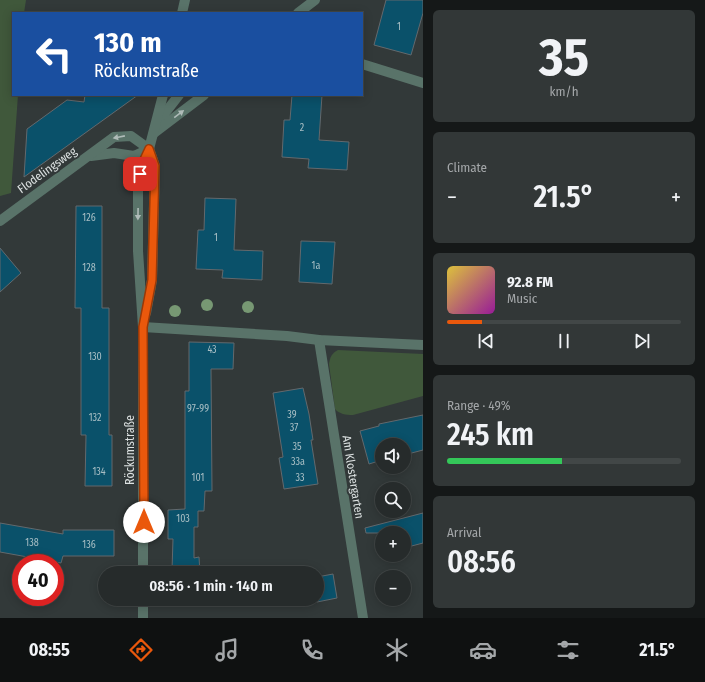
<!DOCTYPE html>
<meta charset="utf-8">
<style>
body{margin:0;font-family:"Fira Sans Condensed",sans-serif;background:#323737;color:#f1f3f6;height:100vh;display:flex;flex-direction:column;font-size:15px;white-space:nowrap}
*{box-sizing:border-box;margin:0}
p{font-size:13px;color:#a4a7a9}
.icon{flex:none;width:22px;height:22px;fill:none;stroke:currentColor;stroke-width:2;stroke-linecap:round;stroke-linejoin:round}
.map{position:relative;flex:1;overflow:hidden}
.side{display:flex;flex-direction:column;gap:10px;padding:10px;background:#151818;width:282px}
.side>*{flex:none}
.guide{position:absolute;left:12px;top:12px;width:351px;height:84px;border-radius:0px;box-shadow:0 2px 10px #0003,0 0 0 1px #424747;background:#1a4fa0;color:#fff;overflow:hidden}
.controls{position:absolute;left:375px;top:438px;display:grid;gap:8px}
.controls a{display:grid;place-items:center;width:36px;height:36px;border-radius:50%;background:#262b2b;box-shadow:0 2px 10px #0003,0 0 0 1px #424747;font-size:20px}
.speed{position:absolute;left:12px;top:554px;display:flex;gap:8px;font-size:20px;font-weight:700;text-align:center}
.speed>*{display:grid;place-content:center;width:52px;height:52px;border-radius:50%;background:#262b2b;box-shadow:0 2px 10px #0003,0 0 0 1px #424747;line-height:1}
.speed .limit{border:6px solid #d22;background:#fff;color:#111}
.pin{position:absolute;display:grid;place-items:center;width:34px;height:34px;color:#fff;margin:-17px;border-radius:8px;box-shadow:0 2px 6px #0006}
.me{position:absolute;width:44px;margin:-22px;rotate:0deg;stroke-linejoin:round;filter:drop-shadow(0 0 3px #0008)}
.turn{display:flex;align-items:center;gap:14px;height:84px;padding:0 16px;font-size:18px}
.turn .icon{width:52px;height:52px;stroke-width:2.5}
.turn b{display:block;font-size:28px;line-height:34px}
.big{font-size:30px;font-weight:600;line-height:1.1}
.side .card{flex:1;display:flex;flex-direction:column;justify-content:center;gap:6px;min-width:0;padding:0 14px;border-radius:6px;background:#323737}
.side .dial{align-items:center;gap:0}
.dial b{font-size:52px;line-height:1}
.song{display:flex;align-items:center;gap:12px}
.cover{width:48px;height:48px;border-radius:6px;background:linear-gradient(135deg,hsl(50 70% 55%),hsl(300 70% 35%))}
.played{height:4px;border-radius:2px;background:linear-gradient(90deg,#ea580c 15%,#424747 15%)}
.keys{display:flex;justify-content:space-around;direction:ltr}
.heat{display:flex;justify-content:space-between;align-items:center;font-size:22px;direction:ltr}
.charge{height:6px;border-radius:3px;background:linear-gradient(90deg,#34c759 49%,#424747 0)}
.trip{position:absolute;left:98px;top:566px;width:226px;height:40px;border-radius:20px;background:#262b2b;box-shadow:0 2px 10px #0003,0 0 0 1px #424747;font-weight:600;line-height:40px;text-align:center}
.tabs{display:flex;height:64px;justify-content:space-around;align-items:center;background:#0f1111;color:#a4a7a9}
.tabs .icon{width:28px;height:28px}
.tabs .on{color:#ea580c}
.tabs b{font-size:18px;color:#f1f3f6}
main{display:flex;flex:1;min-height:0}
.map>svg:first-child{display:block}
.green{fill:#40583b}
.building{fill:#0a516a;stroke:#63696d}
.lines{fill:none;stroke-linecap:round;stroke-linejoin:round}
.minor{stroke:#597369;stroke-width:10}
.tree{fill:#779873}
.oneway{fill:#afbbb8}
.route-casing{stroke:#983908;stroke-width:10}
.route{stroke:#ea580c;stroke-width:7}
.labels{text-anchor:middle;dominant-baseline:central;stroke-width:4;stroke-linejoin:round;paint-order:stroke}
.number-label{font-size:10px;fill:#a8bec4}
.street-label{font-size:12px;fill:#dde2e2;stroke:#323939}
</style>
<main>
<div class="map">
<svg width="423" height="618" viewBox="0 0 423 618">
<rect width="100%" height="100%" fill="#323939"/>
<!-- green -->
<g class="green">
<path d="M 0,0 L 26,0 L 24,13 L 13,13 L 13,95 L 18,95 L 11,193 L 0,196 Z"/>
<path d="M 338,350 L 423,354 L 423,396 L 353,415 C 346,415 339,414 335,409 L 329,364 C 330,357 332,353 338,350 Z"/>
</g>
<!-- building -->
<g class="building">
<path d="M 386,0 L 423,0 L 423,13 L 411,55 L 374,45 Z"/>
<path d="M 85,95 L 138,95 L 24,177 L 27,129 L 67,100 L 84,102 Z"/>
<path d="M 292,95 L 322,95 L 319,140 L 349,142 L 347,170 L 308,168 L 309,159 L 282,157 L 284,120 L 290,120 Z"/>
<path d="M 205,198 L 236,199 L 234,250 L 263,251 L 262,280 L 222,278 L 223,270 L 196,269 L 198,230 L 204,230 Z"/>
<path d="M 76,206 L 102,206 L 102,308 L 109,308 L 109,435 L 112,435 L 112,486 L 85,486 L 86,435 L 81,435 L 81,308 L 75,308 Z"/>
<path d="M 301,241 L 335,242 L 332,284 L 299,282 Z"/>
<path d="M 0,248 L 21,273 L 0,292 Z"/>
<path d="M 189,342 L 234,343 L 233,369 L 211,369 L 212,491 L 205,491 L 204,511 L 198,511 L 198,527 L 194,527 L 194,558 L 199,557 L 200,573 L 170,573 L 170,570 L 172,570 L 173,539 L 168,539 L 168,510 L 185,509 L 185,391 L 189,391 Z"/>
<path d="M 303,388 L 309,414 L 313,440 L 311,440 L 318,484 L 284,489 L 279,458 L 283,457 L 273,393 Z"/>
<path d="M 423,415 L 423,450 L 404,455 L 404,445 L 382,445 L 382,460 L 369,464 L 360,431 L 379,426 L 379,424 Z"/>
<path d="M 423,513 L 423,543 L 404,548 L 404,533 L 366,533 L 365,528 Z"/>
<path d="M 0,523 L 63,534 L 63,530 L 114,530 L 114,556 L 63,556 L 61,563 L 0,552 Z"/>
<path d="M 333,574 L 337,598 L 317,602 L 317,577 Z"/>
<path d="M 171,599 L 193,599 L 194,603 L 172,605 Z"/>
</g>
<g class="lines">
<!-- minor -->
<g class="minor">
<path d="M 182,13 L 185,0"/>
<path d="M 298,13 L 315,0"/>
<path d="M 362,64 L 423,83"/>
<path d="M 160,122 L 165,113 L 179,95"/>
<path d="M 154,133 L 204,95"/>
<path d="M 91,156 L 114,153 L 134,156 L 149,149"/>
<path d="M 0,221 L 114,137 L 131,136 L 149,149"/>
<path d="M 146,313 L 152,280 L 155,166 L 149,149"/>
<path d="M 143,327 L 287,336 L 319,340 L 423,345"/>
<path d="M 319,340 L 363,618"/>
<path d="M 143,573 L 143,327 L 138,251 L 138,184 L 142,164 L 149,149 L 163,95"/>
<path d="M 143,618 L 143,599"/>
</g>
</g>
<!-- trees -->
<g class="tree">
<circle cx="207" cy="305" r="6"/>
<circle cx="248" cy="307" r="6"/>
<circle cx="175" cy="311" r="6"/>
</g>
<!-- one-way arrows -->
<defs><path id="oneway-solid" d="M-6-.8H1V-3.2L6.5 0L1 3.2V.8H-6Z"/></defs>
<g class="oneway">
<use href="#oneway-solid" transform="translate(179 114) rotate(-37)"/>
<use href="#oneway-solid" transform="translate(119 137) rotate(169)"/>
<use href="#oneway-solid" transform="translate(138 214) rotate(91)"/>
</g>
<g class="lines">
<defs>
<path id="route" d="M 140,174 L 142,164 L 149,149 L 155,166 L 152,280 L 143,327 L 144,522"/>
</defs>
<!-- route casing -->
<use href="#route" class="route-casing"/>
<!-- route -->
<use href="#route" class="route"/>
</g>
<g class="labels">
<!-- number labels -->
<g class="number-label">
<text x="399" y="27">1</text>
<text x="302" y="128">2</text>
<text x="89" y="218">126</text>
<text x="216" y="238">1</text>
<text x="316" y="266">1a</text>
<text x="89" y="268">128</text>
<text x="212" y="350">43</text>
<text x="95" y="357">130</text>
<text x="198" y="409">97-99</text>
<text x="292" y="415">39</text>
<text x="95" y="418">132</text>
<text x="294" y="428">37</text>
<text x="297" y="447">35</text>
<text x="298" y="462">33a</text>
<text x="99" y="472">134</text>
<text x="198" y="478">101</text>
<text x="300" y="478">33</text>
<text x="183" y="519">103</text>
<text x="32" y="543">138</text>
<text x="89" y="545">136</text>
</g>
<!-- street labels -->
<g class="street-label">
<text transform="translate(47 170) rotate(-36)">Flodelingsweg</text>
<text transform="translate(130 450) rotate(-90)">Röckumstraße</text>
<text transform="translate(353 477) rotate(81)">Am Klostergarten</text>
</g>
</g>
</svg>
<div class="controls">
<a><svg class="icon" aria-label="sound" viewBox="0 0 24 24"><path d="M4 9h4l5-4v14l-5-4H4zM17 9q2 3 0 6"/></svg></a>
<a><svg class="icon" aria-label="search" viewBox="0 0 24 24"><circle cx="10" cy="10" r="6"/><path d="M15 15l6 6"/></svg></a>
<a>+</a>
<a>−</a>
</div>
<div class="speed"><div class="limit">40</div></div>
<div class="pin" style="left:140px;top:174px;background:#d93025"><svg class="icon" aria-label="arrive" viewBox="0 0 24 24"><path d="M6 21V4h12l-3 4 3 4H6"/></svg></div>
<svg class="me" style="left:144px;top:522px" viewBox="-20 -20 40 40"><circle r="19" fill="#fff"/><path d="M0-13L10 11 0 6-10 11z" fill="#ea580c"/></svg>
<div class="trip">08:56 · 1 min · 140 m</div>
<div class="guide">
<div class="turn"><svg class="icon" aria-label="left" viewBox="0 0 24 24"><path d="M17 20v-9H6M10 6l-5 5 5 5"/></svg><div><b>130 m</b>Röckumstraße</div></div>
</div>
</div>
<section class="side">
<div class="card dial"><b>35</b><p>km/h</p></div>
<div class="card"><p>Climate</p>
<div class="heat"><a>−</a><b class="big">21.5°</b><a>+</a></div>
</div>
<div class="card">
<div class="song"><i class="cover"></i><div><b>92.8 FM</b><p>Music</p></div></div>
<div class="played"></div>
<div class="keys"><svg class="icon" aria-label="previous" viewBox="0 0 24 24"><path d="M18 5L8 12l10 7zM5 5v14"/></svg><svg class="icon" aria-label="pause" viewBox="0 0 24 24"><path d="M8 5v14M16 5v14"/></svg><svg class="icon" aria-label="next" viewBox="0 0 24 24"><path d="M6 5l10 7-10 7zM19 5v14"/></svg></div>
</div>
<div class="card"><p>Range · 49%</p><b class="big">245 km</b><div class="charge"></div></div>
<div class="card"><p>Arrival</p><b class="big">08:56</b></div>
</section>
</main>
<nav class="tabs">
<b>08:55</b>
<svg class="icon on" aria-label="directions" viewBox="0 0 24 24"><path d="M12 3l9 9-9 9-9-9zM9 14v-3h6M13 9l2 2-2 2"/></svg>
<svg class="icon" aria-label="music" viewBox="0 0 24 24"><path d="M9 18V5l10-2v13"/><circle cx="6" cy="18" r="3"/><circle cx="16" cy="16" r="3"/></svg>
<svg class="icon" aria-label="phone" viewBox="0 0 24 24"><path d="M5 4h4l2 5-3 2q2 4 5 5l2-3 5 2v4C11 20 4 13 5 4z"/></svg>
<svg class="icon" aria-label="climate" viewBox="0 0 24 24"><path d="M12 3v18M4 7l16 10M4 17L20 7"/></svg>
<svg class="icon" aria-label="car" viewBox="0 0 24 24"><path d="M5 17H2v-5l4-1 3-4h7l3 4 3 1v5h-3M9 17h6M6 11h13"/><circle cx="7" cy="17" r="2"/><circle cx="17" cy="17" r="2"/></svg>
<svg class="icon" aria-label="filters" viewBox="0 0 24 24"><path d="M4 7h16M4 17h16"/><circle cx="9" cy="7" r="2"/><circle cx="15" cy="17" r="2"/></svg>
<b>21.5°</b>
</nav>
